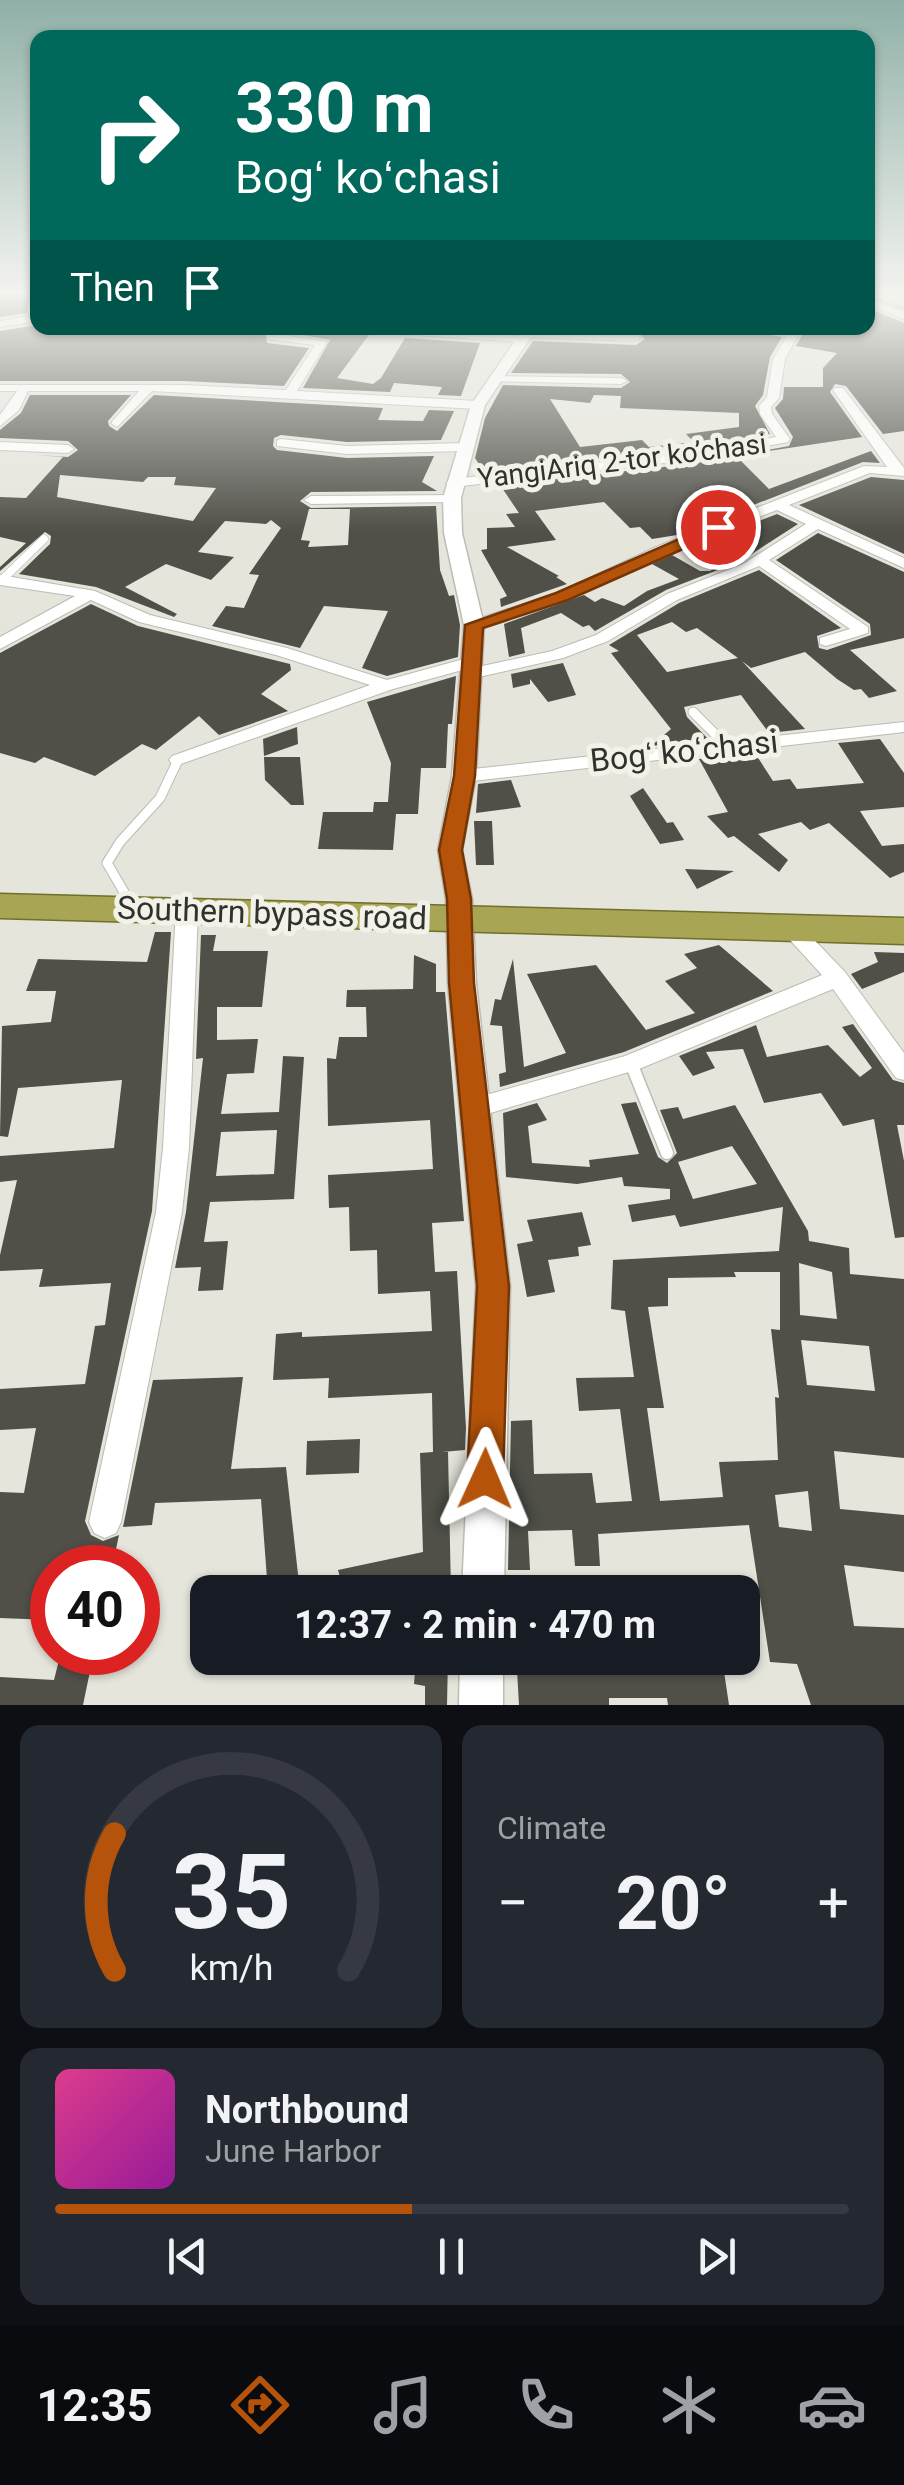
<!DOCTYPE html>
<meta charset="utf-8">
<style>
body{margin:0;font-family:Roboto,sans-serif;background:#242831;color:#f1f3f6;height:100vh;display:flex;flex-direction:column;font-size:38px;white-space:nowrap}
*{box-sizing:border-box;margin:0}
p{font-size:32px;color:#9ea1a6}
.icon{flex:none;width:55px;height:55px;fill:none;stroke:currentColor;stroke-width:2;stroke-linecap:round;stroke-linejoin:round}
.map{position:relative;height:1705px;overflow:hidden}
.side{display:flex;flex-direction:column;gap:20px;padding:20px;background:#0d0f14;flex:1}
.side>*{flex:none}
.guide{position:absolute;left:30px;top:30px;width:845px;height:305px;border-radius:20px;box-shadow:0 2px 8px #0004;background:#00695c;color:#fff;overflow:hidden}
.speed{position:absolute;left:30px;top:1545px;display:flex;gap:20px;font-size:50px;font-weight:700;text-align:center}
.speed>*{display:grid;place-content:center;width:130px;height:130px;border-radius:50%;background:#171b24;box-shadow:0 2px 8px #0004;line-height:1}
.speed .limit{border:15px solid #d22;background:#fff;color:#111}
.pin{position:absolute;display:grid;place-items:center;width:85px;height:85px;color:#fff;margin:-42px;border:5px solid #fff;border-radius:50%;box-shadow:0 2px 10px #0007}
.me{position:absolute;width:110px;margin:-55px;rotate:1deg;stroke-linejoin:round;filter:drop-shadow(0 0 8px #0008)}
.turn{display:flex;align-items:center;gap:35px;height:210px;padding:0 40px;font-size:45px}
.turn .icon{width:130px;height:130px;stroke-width:2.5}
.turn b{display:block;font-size:70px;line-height:85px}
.then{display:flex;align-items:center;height:95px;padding:0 40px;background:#0003;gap:20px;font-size:38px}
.big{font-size:75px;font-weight:700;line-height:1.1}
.side .card{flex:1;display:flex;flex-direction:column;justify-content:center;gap:15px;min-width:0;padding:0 35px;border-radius:20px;background:#242831}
.side .dial{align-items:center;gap:0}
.dial svg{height:260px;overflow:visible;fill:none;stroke:#363941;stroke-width:7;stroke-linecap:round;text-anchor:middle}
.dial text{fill:#f1f3f6;stroke:none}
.song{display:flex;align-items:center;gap:30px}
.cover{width:120px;height:120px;border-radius:15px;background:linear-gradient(135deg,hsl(330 70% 55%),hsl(300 70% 35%))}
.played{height:10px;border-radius:5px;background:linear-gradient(90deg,#b45309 45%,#363941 45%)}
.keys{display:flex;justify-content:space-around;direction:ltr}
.heat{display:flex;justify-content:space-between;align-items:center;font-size:55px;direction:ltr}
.side .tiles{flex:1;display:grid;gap:20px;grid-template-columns:1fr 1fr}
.card:last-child{grid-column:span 2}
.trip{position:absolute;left:190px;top:1575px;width:570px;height:100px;border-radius:20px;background:#171b24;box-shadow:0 2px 8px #0004;font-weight:700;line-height:100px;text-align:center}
.dock{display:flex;height:160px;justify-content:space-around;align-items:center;background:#090b0e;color:#9ea1a6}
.dock .icon{width:70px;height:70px}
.dock .active{color:#b45309}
.dock b{font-size:45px;color:#f1f3f6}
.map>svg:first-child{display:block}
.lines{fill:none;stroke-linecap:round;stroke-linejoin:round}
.canal{fill:#aba945;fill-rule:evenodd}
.building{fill:#505049;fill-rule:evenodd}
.service-far3-casing{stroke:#bbbcb3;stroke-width:8}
.service-far2-casing{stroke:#bbbcb3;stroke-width:9}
.service-far1-casing{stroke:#bbbcb3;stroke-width:11}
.service-casing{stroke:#bbbcb3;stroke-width:15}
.minor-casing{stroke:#bbbcb3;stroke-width:2}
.tertiary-casing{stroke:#bbbcb3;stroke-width:3}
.trunk-casing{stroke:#706f2b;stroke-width:3}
.service-far3{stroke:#fff;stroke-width:6}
.service-far2{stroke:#fff;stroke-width:8}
.service-far1{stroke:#fff;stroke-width:9}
.service{stroke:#fff;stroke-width:12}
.minor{fill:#fff;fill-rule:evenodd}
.tertiary{fill:#fff;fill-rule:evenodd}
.trunk{fill:#a8a654;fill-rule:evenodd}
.route{fill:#b45309;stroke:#753606;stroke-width:2.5}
.labels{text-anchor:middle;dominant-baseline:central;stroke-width:10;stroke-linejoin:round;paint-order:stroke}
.far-street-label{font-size:28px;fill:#31312d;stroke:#f2f2e9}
.street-label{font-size:32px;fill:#31312d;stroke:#f2f2e9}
</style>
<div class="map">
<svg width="904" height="1705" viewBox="0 0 904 1705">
<rect width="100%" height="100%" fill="#e5e5dc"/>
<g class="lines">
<!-- canal -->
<path class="canal" d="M 868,294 L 904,307 L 904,314 L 868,301 Z"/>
</g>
<!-- building -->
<g class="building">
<path d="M 37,293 L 28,302 L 27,313 L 0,317 L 0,294 Z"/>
<path d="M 868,308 L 904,323 L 904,431 L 883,434 L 846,386 L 835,384 L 830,392 L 862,437 L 736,456 L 769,489 L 871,451 L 880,463 L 863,462 L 677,535 L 652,539 L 640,527 L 630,528 L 604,502 L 535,511 L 556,540 L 507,547 L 559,576 L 556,577 L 567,584 L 501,607 L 500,599 L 507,596 L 481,550 L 487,549 L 487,528 L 515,527 L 506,514 L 519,513 L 500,485 L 691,464 L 789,446 L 793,437 L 775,408 L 783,399 L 784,387 L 823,387 L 823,368 L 837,353 L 796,346 L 806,328 L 868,328 Z"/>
<path d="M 38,325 L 62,330 L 264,328 L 267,343 L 309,348 L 284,386 L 184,381 L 0,381 L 0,331 Z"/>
<path d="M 281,328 L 374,328 L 337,378 L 373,384 L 381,378 L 405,338 L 480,343 L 461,396 L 438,395 L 442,387 L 394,383 L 390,392 L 303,388 L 330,340 L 281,331 Z"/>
<path d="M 542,328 L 732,328 L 782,337 L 770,357 L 763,395 L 755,406 L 770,434 L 690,448 L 484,472 L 475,458 L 485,418 L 503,385 L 621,388 L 630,382 L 621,374 L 511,373 L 533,341 L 636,345 L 645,339 L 636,331 ZM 594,395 L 621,396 L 620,408 L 739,413 L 739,427 L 686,434 L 694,442 L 649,447 L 642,440 L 580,447 L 550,399 L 590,403 Z"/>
<path d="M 30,395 L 131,395 L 108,421 L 109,426 L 117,431 L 154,395 L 383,408 L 378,420 L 423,421 L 429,410 L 454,411 L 441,440 L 347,442 L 281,435 L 274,438 L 273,446 L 277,450 L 347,458 L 434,456 L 422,482 L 437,491 L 311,492 L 300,501 L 311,508 L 436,506 L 440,570 L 449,596 L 454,595 L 460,625 L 458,657 L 387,676 L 362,668 L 388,611 L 324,606 L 300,648 L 212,626 L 226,606 L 244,608 L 259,575 L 249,574 L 281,528 L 271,520 L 266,524 L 225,521 L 198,552 L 234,557 L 211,580 L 166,564 L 125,587 L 177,614 L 174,617 L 96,587 L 19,574 L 50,544 L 51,536 L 45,532 L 0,571 L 0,567 L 26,543 L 0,537 L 0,497 L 26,498 L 63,457 L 36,455 L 68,457 L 78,450 L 68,441 L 0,438 L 0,430 L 21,413 ZM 60,475 L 143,482 L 148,477 L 176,477 L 174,485 L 216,488 L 193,521 L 57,497 ZM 309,509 L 350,509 L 348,545 L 308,547 L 310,541 L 301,540 Z"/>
<path d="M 871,477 L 904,480 L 904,554 L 799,505 Z"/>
<path d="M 777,514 L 798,524 L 741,561 L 666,590 L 595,631 L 589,625 L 583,627 L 561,613 L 521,628 L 525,653 L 509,657 L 504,624 L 584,595 L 595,602 L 602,598 L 624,606 L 647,591 L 679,579 L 652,564 L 672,555 L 700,571 L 710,571 L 752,546 L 723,535 Z"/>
<path d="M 818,533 L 904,572 L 904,638 L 850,650 L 897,691 L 869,698 L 861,689 L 854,690 L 837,679 L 805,652 L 751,668 L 742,661 L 805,729 L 769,733 L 741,695 L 684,707 L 687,717 L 709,740 L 651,746 L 671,729 L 611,653 L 619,651 L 609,645 L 679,603 L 759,570 L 841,628 L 817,636 L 819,648 L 827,650 L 871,635 L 870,624 L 776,560 ZM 672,622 L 686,632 L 697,628 L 738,658 L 667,672 L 637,635 Z"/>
<path d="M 91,604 L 138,626 L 290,664 L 291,670 L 261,694 L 288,711 L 219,735 L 199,716 L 156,750 L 142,744 L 95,776 L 44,757 L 35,763 L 0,753 L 0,653 Z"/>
<path d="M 563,663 L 576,695 L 548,702 L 530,679 L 530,684 L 513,688 L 511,674 Z"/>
<path d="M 456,676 L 452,724 L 448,724 L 446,768 L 421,768 L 418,814 L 396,814 L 393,850 L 318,849 L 323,812 L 373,812 L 374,802 L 388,802 L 391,763 L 367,702 Z"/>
<path d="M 297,727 L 298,744 L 264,756 L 263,739 Z"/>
<path d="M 880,739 L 904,773 L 904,807 L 860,811 L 882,846 L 904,844 L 904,872 L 890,878 L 829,823 L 810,830 L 801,822 L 758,834 L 788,860 L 779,872 L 734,836 L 728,838 L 707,816 L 728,812 L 699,759 L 755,753 L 773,781 L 790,779 L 797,789 L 864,783 L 838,743 Z"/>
<path d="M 264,757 L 300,757 L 304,805 L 291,805 L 265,780 Z"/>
<path d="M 511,780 L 521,807 L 476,813 L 478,784 Z"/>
<path d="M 643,788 L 667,823 L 673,822 L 684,840 L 660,844 L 630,796 Z"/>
<path d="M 474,821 L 492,821 L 494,865 L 476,865 Z"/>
<path d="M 685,869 L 734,871 L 697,889 Z"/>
<path d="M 155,932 L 171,932 L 152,1211 L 85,1521 L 91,1535 L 103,1541 L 119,1535 L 112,1568 L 52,1568 L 52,1620 L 0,1618 L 0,1492 L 24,1493 L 36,1428 L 0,1430 L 0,1389 L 85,1384 L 95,1326 L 105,1325 L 111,1283 L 39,1287 L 43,1269 L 0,1271 L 0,1255 L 17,1180 L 0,1182 L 0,1156 L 114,1148 L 122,1080 L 18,1088 L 8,1137 L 0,1136 L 2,1026 L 51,1022 L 56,991 L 26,991 L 38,959 L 147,962 Z"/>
<path d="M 201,935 L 216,935 L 213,951 L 268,951 L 262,1007 L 217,1007 L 217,1040 L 258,1039 L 254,1073 L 227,1074 L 221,1114 L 279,1112 L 283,1056 L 304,1057 L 294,1199 L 210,1202 L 204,1242 L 228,1241 L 223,1290 L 198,1291 L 201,1267 L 175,1268 L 186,1212 L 203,1058 L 196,1059 ZM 277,1130 L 274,1174 L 216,1176 L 221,1132 Z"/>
<path d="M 719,945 L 773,991 L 624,1052 L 500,1087 L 499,1074 L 506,1072 L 502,1026 L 490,1025 L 495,999 L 501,1000 L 513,959 L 524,1067 L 566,1053 L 527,974 L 596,965 L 646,1030 L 695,1013 L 665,981 L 697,968 L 684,954 Z"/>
<path d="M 874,952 L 904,953 L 904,972 L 862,989 L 851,974 L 878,962 Z"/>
<path d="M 414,955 L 436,964 L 436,992 L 445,992 L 464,1221 L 432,1223 L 435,1272 L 457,1271 L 466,1428 L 465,1450 L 442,1452 L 448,1451 L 451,1592 L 420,1592 L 421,1581 L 380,1592 L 344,1592 L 338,1570 L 423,1552 L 420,1453 L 433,1452 L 432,1393 L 328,1398 L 329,1378 L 273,1380 L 276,1334 L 302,1332 L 302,1337 L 432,1331 L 430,1291 L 378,1294 L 377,1250 L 350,1251 L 349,1207 L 329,1208 L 328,1175 L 433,1169 L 430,1120 L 328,1126 L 327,1058 L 336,1059 L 339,1037 L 367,1037 L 366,1007 L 346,1007 L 347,990 L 413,989 Z"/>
<path d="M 853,1024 L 893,1080 L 904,1083 L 904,1125 L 897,1125 L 904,1161 L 904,1237 L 895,1238 L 874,1119 L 843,1126 L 821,1093 L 764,1103 L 743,1049 L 706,1052 L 715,1068 L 693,1076 L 679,1056 L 756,1025 L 767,1057 L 828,1045 L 860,1077 L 872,1068 L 842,1027 Z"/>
<path d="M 636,1102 L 658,1157 L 667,1163 L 677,1153 L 660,1110 L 678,1107 L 683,1119 L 735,1105 L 808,1231 L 809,1241 L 849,1248 L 850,1274 L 904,1279 L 904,1458 L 834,1451 L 840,1509 L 904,1515 L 904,1572 L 844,1565 L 854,1626 L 904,1628 L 904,1705 L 811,1705 L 797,1664 L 770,1662 L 749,1525 L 598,1534 L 600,1566 L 575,1566 L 572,1530 L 528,1531 L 530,1570 L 508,1570 L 511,1421 L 532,1420 L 534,1474 L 592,1473 L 596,1503 L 632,1501 L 620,1409 L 579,1411 L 576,1378 L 634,1377 L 625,1311 L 611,1309 L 613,1260 L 779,1251 L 783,1207 L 680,1227 L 675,1215 L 632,1222 L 628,1205 L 670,1199 L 670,1189 L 624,1186 L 622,1177 L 577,1184 L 506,1177 L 503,1113 L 537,1103 L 547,1120 L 528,1126 L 532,1163 L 590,1167 L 589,1160 L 639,1154 L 621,1104 ZM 732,1146 L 757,1184 L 693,1199 L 678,1162 ZM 799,1263 L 832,1272 L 837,1319 L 800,1315 ZM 734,1272 L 780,1272 L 780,1330 L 771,1329 L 779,1398 L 775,1397 L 778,1460 L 719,1462 L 723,1497 L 660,1501 L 647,1408 L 664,1408 L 648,1307 L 668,1306 L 668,1278 L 736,1277 ZM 801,1340 L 869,1346 L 875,1391 L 807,1385 ZM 808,1491 L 812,1531 L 779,1527 L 775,1495 Z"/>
<path d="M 582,1212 L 591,1245 L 578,1247 L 579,1256 L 548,1260 L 555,1292 L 527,1297 L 517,1244 L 533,1241 L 527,1220 Z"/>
<path d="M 243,1377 L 231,1469 L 286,1467 L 300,1592 L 268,1592 L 261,1499 L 155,1503 L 152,1525 L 123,1527 L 153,1380 Z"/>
<path d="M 360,1439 L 359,1473 L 306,1475 L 307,1441 Z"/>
<path d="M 61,1652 L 94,1652 L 83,1705 L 0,1705 L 0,1677 L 54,1680 Z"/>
<path d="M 416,1658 L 448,1658 L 447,1705 L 425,1705 L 425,1686 L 414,1684 Z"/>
<path d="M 618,1658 L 722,1658 L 729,1705 L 668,1705 L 667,1698 L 609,1698 L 609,1705 L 519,1705 L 517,1670 L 619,1669 Z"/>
</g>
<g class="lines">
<defs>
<path id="service-far3" d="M 34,305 L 34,318"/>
<path id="service-far2" d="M 2,580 L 44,539"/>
<g id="service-far1">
<path d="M 693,712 L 727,746"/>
<path d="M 124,892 L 107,863 L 120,842 L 160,798 L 178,760"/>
</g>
<path id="service" d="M 631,1063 L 667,1153"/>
<g id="minor">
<path d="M 868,298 L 904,312 L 904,319 L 868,304 Z"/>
<path d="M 38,315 L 38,321 L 0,327 L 0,321 Z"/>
<path d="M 268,328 L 278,328 L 277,334 L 327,342 L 297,391 L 478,401 L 484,405 L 478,409 L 152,391 L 117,427 L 111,423 L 139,391 L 28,391 L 19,410 L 0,426 L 0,415 L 17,391 L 0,391 L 0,385 L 184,385 L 286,390 L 315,345 L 267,339 Z"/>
<path d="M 746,328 L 802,328 L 785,359 L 779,398 L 771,407 L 772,414 L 790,439 L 788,442 L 691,460 L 453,487 L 446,483 L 453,479 L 691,452 L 776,437 L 760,414 L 759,406 L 767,397 L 773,359 L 788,334 Z"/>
<path d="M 406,329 L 520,336 L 524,331 L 636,335 L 641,338 L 636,341 L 524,337 L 520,342 L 402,334 L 402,330 Z"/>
<path d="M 494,376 L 621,378 L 627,381 L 621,384 L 490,381 L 490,377 Z"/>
<path d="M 835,388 L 843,388 L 904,468 L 904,476 L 870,473 L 789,505 L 904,558 L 904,568 L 818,529 L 769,560 L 868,627 L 868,633 L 826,646 L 820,644 L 820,638 L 850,629 L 759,566 L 677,600 L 608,641 L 563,658 L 470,679 L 464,678 L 464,670 L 552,651 L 596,635 L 667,594 L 743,564 L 806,524 L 777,510 L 666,553 L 567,599 L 474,630 L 466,625 L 468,622 L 557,593 L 656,547 L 864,466 L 887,467 L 833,390 Z"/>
<path d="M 281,439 L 347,446 L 464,443 L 470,447 L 464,451 L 347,454 L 277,446 L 277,440 Z"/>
<path d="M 0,442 L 68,445 L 74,449 L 68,453 L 0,450 Z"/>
<path d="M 457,495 L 457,501 L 452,502 L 311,504 L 304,500 L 311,496 Z"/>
<path d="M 0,575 L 95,591 L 150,615 L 287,648 L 387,680 L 471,657 L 479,662 L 477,666 L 393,689 L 178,765 L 172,764 L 169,760 L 172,756 L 370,685 L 276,655 L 139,622 L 91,600 L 0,649 L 0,637 L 75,596 L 0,585 Z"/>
<path d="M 904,722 L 904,732 L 464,782 L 455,776 L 464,770 Z"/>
<path d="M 187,902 L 198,909 L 189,1148 L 182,1212 L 121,1522 L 116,1533 L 105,1538 L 94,1533 L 89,1522 L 156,1212 L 163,1148 L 176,909 Z"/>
<path d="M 790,921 L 798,923 L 845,972 L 904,1053 L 904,1080 L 896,1078 L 833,989 L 639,1069 L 477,1117 L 468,1114 L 465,1107 L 468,1100 L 625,1056 L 822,975 L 779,928 L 782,923 Z"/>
</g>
<g id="tertiary">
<path d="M 524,328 L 537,328 L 485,405 L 461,498 L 462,533 L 484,625 L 476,776 L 462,850 L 472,899 L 476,983 L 510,1286 L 504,1592 L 462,1592 L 476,1286 L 448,983 L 446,899 L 438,850 L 452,776 L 464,625 L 444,533 L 443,498 L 471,405 Z"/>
<path d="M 460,1658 L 503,1658 L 503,1705 L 459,1705 Z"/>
</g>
<path id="trunk" d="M 0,894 L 904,918 L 904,944 L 0,918 Z"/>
</defs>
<!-- service-far3 casing -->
<use href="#service-far3" class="service-far3-casing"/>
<!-- service-far2 casing -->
<use href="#service-far2" class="service-far2-casing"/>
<!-- service-far1 casing -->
<use href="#service-far1" class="service-far1-casing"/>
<!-- service casing -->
<use href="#service" class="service-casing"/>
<!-- minor casing -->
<use href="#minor" class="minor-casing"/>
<!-- tertiary casing -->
<use href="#tertiary" class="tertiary-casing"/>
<!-- trunk casing -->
<use href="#trunk" class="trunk-casing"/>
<!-- service-far3 -->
<use href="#service-far3" class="service-far3"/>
<!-- service-far2 -->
<use href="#service-far2" class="service-far2"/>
<!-- service-far1 -->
<use href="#service-far1" class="service-far1"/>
<!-- service -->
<use href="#service" class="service"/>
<!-- minor -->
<use href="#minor" class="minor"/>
<!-- tertiary -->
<use href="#tertiary" class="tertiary"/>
<!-- trunk -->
<use href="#trunk" class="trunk"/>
</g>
<!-- sky -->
<linearGradient id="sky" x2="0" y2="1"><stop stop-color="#8fb0a7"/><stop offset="0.55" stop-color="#f3f3ef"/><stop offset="1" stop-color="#f3f3ef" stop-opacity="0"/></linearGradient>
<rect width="904" height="532" fill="url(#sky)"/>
<!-- route -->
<path class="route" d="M 718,522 L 724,524 L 724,531 L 568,600 L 483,628 L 475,776 L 462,850 L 471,899 L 474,983 L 509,1286 L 503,1479 L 498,1492 L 485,1497 L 472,1492 L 467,1479 L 477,1286 L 449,983 L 447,899 L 439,850 L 454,776 L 465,625 L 556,593 Z"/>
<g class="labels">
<!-- far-street labels -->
<g class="far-street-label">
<text transform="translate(622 461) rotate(-7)">YangiАriq 2-tor koʼchasi</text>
</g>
<!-- street labels -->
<g class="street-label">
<text transform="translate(684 751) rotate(-6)">Bogʻ koʻchasi</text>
<text transform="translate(272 913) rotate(2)">Southern bypass road</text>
</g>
</g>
</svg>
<div class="speed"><div class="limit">40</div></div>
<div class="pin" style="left:718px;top:527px;background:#d93025"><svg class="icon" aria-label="arrive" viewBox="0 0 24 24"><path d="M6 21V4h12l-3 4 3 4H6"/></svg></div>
<svg class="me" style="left:485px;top:1479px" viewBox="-20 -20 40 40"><path d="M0-17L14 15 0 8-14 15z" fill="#b45309" stroke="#fff" stroke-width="4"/></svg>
<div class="trip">12:37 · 2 min · 470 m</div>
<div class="guide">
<div class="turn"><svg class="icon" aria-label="right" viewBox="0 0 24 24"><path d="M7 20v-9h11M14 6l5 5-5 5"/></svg><div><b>330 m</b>Bogʻ koʻchasi</div></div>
<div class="then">Then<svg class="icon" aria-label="arrive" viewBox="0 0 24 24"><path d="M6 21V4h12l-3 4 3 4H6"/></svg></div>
</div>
</div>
<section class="side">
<div class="tiles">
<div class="card dial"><svg viewBox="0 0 100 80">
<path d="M14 69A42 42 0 1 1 86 69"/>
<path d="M14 69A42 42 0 0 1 14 27" stroke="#b45309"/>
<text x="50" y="56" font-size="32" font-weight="700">35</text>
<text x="50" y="72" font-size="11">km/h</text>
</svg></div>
<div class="card"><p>Climate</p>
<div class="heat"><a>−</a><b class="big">20°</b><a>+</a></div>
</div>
<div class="card">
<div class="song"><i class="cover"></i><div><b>Northbound</b><p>June Harbor</p></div></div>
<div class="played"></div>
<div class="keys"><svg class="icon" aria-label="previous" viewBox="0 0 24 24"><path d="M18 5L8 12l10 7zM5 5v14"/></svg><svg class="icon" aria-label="pause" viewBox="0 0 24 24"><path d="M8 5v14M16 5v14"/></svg><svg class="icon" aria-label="next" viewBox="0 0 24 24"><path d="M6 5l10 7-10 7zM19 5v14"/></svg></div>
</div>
</div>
</section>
<nav class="dock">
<b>12:35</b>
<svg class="icon active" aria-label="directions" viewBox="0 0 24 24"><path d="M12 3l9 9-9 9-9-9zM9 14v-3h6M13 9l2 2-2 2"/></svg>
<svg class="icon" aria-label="music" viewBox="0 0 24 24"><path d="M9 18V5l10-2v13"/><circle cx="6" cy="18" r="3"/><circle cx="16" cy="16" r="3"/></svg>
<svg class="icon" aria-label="phone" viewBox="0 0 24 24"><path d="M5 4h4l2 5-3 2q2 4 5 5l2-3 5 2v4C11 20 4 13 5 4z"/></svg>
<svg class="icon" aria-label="climate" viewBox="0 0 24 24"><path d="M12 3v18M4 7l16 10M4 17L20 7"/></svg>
<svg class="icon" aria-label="car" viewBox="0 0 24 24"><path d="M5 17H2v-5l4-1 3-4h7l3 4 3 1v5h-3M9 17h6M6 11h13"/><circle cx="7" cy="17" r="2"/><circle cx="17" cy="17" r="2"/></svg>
</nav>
